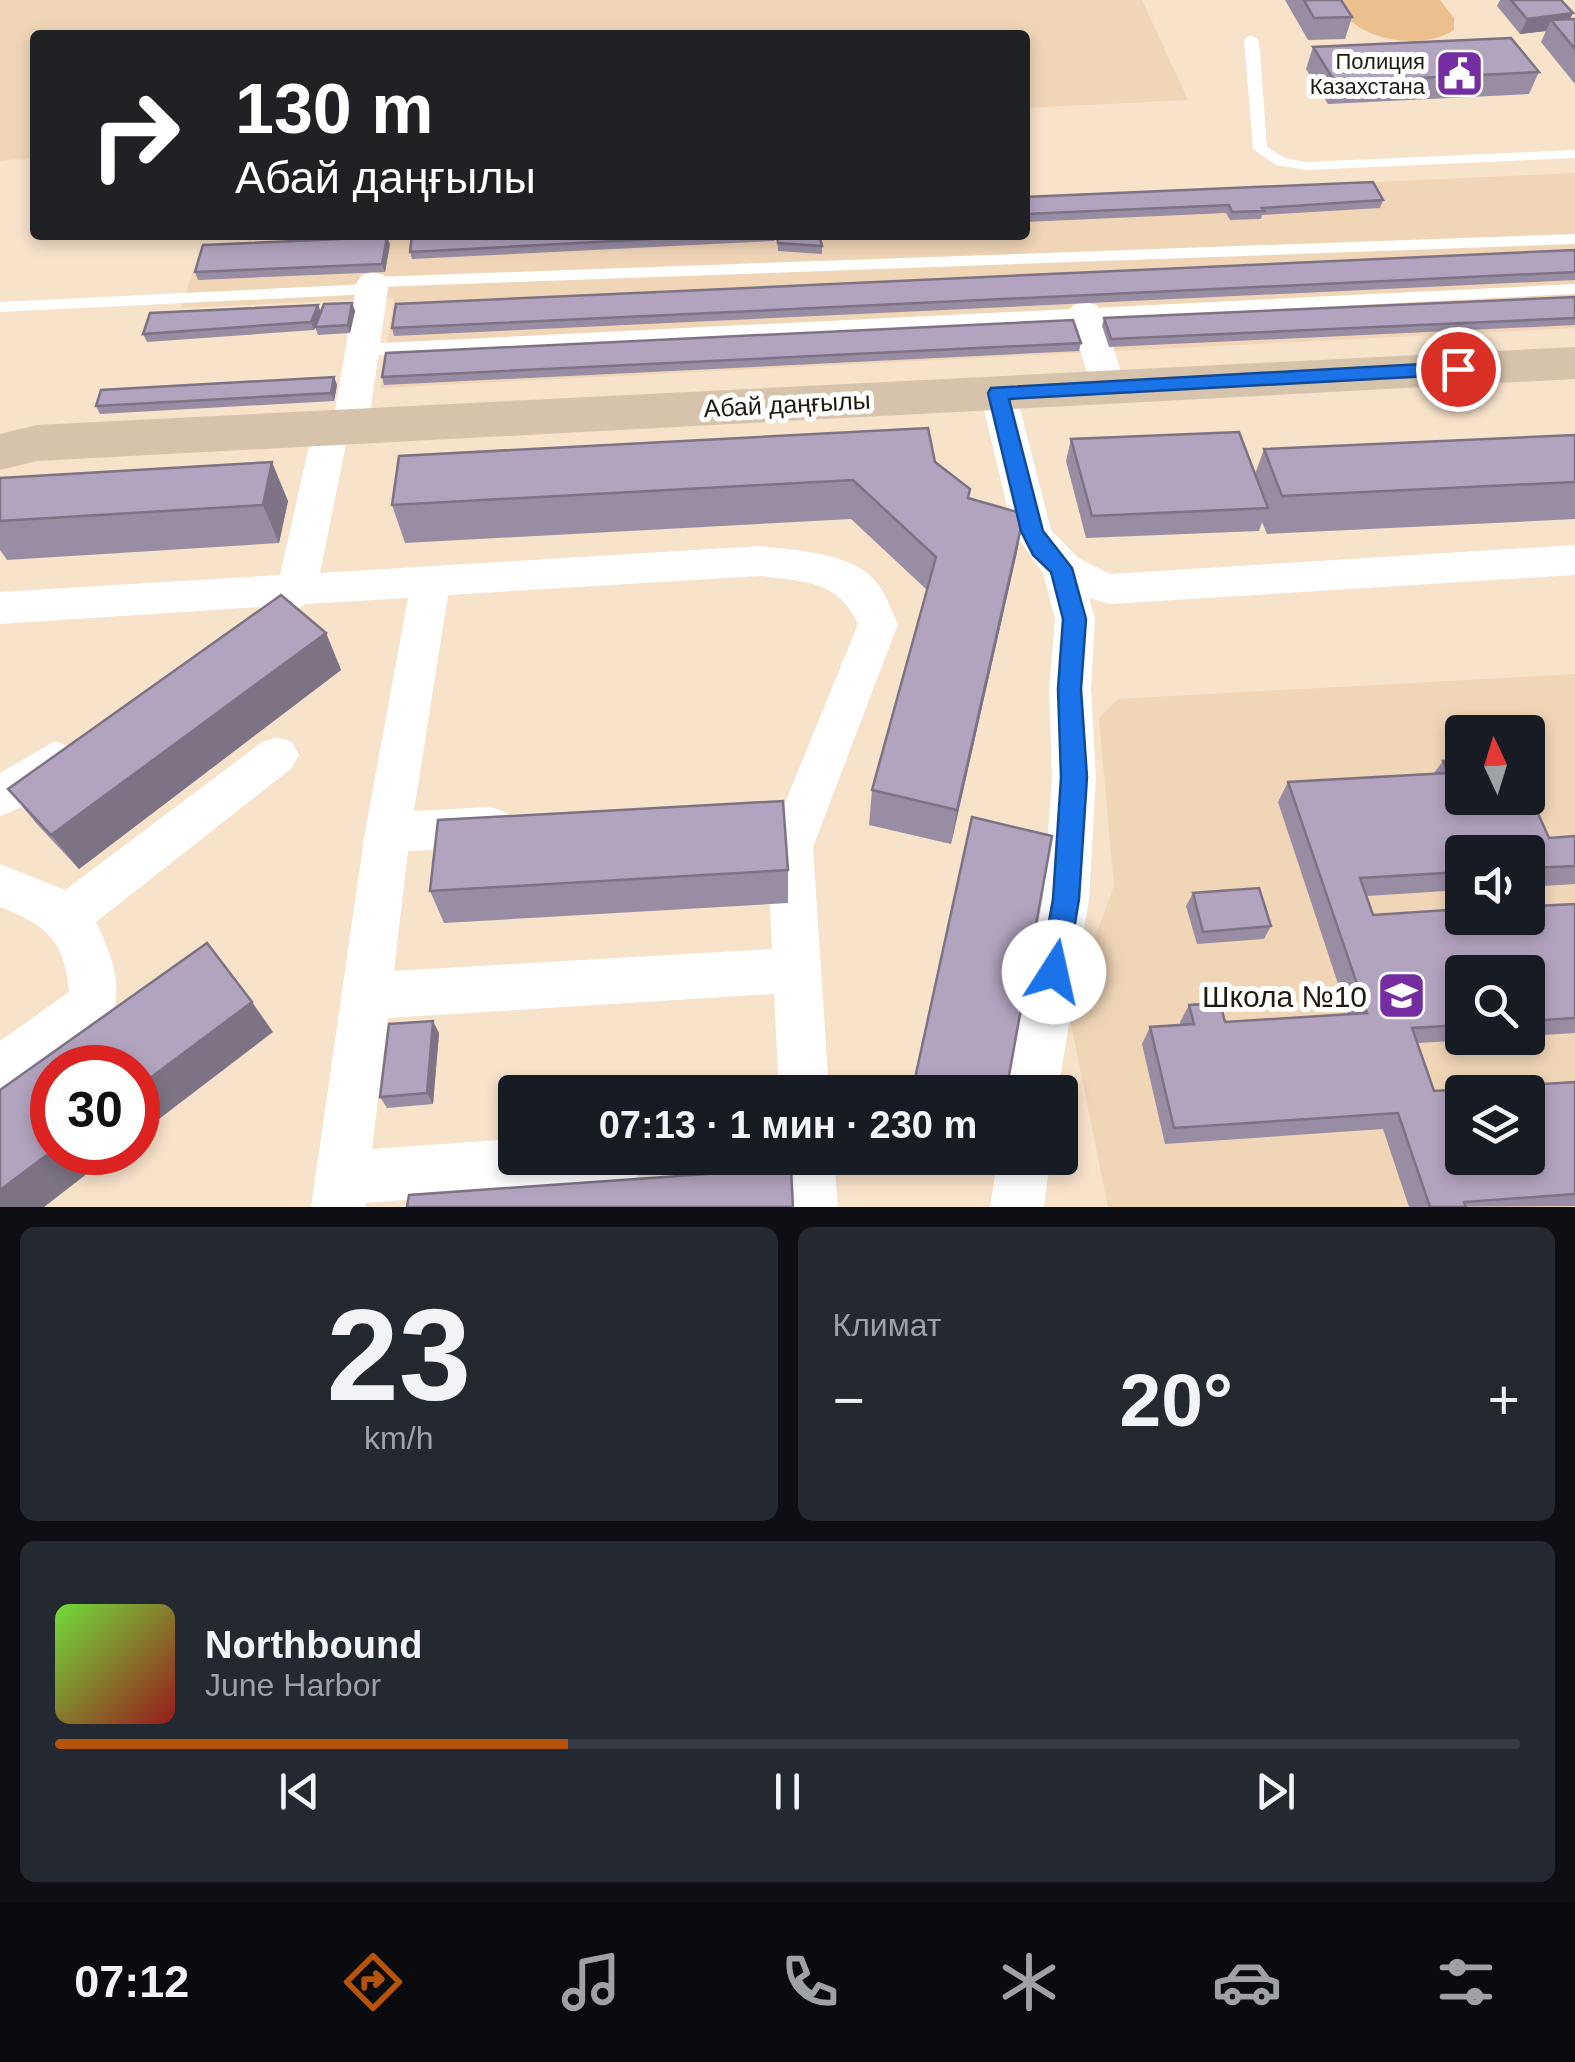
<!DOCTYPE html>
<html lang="ru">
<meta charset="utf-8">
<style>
body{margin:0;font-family:Helvetica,sans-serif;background:#242831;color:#f1f3f6;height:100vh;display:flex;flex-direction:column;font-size:38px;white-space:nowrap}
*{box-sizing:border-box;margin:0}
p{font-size:32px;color:#9ea1a6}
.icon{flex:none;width:55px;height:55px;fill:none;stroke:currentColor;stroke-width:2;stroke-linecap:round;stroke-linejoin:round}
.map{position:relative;height:1207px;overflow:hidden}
.panel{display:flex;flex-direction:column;gap:20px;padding:20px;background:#0d0f14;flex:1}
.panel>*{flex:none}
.guide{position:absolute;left:30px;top:30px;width:1000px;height:210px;border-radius:10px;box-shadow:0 5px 15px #0003;background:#202124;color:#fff;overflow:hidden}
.needle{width:65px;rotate:356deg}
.buttons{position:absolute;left:1445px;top:715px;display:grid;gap:20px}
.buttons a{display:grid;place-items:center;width:100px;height:100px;border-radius:10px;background:#171b24;box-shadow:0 5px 15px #0003;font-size:50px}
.speed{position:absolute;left:30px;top:1045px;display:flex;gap:20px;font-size:50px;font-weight:700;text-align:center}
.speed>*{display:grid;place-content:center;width:130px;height:130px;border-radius:50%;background:#171b24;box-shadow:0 5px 15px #0003;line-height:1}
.speed .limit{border:15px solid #d22;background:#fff;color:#111}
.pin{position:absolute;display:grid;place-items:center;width:85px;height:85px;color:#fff;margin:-42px;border:5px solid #fff;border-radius:50%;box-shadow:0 2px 10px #0007}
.me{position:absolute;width:110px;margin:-55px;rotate:10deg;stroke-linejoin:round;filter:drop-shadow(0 0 8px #0008)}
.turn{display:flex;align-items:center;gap:35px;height:210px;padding:0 40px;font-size:45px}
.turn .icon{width:130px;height:130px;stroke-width:2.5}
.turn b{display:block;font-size:70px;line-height:85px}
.big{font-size:75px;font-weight:600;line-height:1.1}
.panel .widget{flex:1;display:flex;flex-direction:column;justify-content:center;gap:15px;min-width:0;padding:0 35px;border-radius:15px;background:#242831}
.panel .dial{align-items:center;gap:0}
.dial b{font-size:130px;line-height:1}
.song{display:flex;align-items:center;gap:30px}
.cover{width:120px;height:120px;border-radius:15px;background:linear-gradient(135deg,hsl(100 70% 55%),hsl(0 70% 35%))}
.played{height:10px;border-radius:5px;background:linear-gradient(90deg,#b45309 35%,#363941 35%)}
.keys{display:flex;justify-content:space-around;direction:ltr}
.heat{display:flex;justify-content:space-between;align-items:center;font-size:55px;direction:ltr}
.panel .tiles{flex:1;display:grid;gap:20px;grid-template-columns:1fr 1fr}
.widget:last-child{grid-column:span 2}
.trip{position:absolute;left:498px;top:1075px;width:580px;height:100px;border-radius:10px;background:#171b24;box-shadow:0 5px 15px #0003;font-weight:600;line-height:100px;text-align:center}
.menu{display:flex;height:160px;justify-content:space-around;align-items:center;background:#090b0e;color:#9ea1a6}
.menu .icon{width:70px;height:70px}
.menu .current{color:#b45309}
.menu b{font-size:45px;color:#f1f3f6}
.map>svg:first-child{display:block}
.built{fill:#f0d5b7;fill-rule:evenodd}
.green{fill:#ecc08e}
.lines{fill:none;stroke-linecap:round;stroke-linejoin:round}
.lane{fill:#fff;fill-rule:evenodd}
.street{fill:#fff;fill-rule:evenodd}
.secondary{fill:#d5c3ac;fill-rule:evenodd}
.wall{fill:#998da3}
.shaded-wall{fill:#7d7385}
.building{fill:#b2a4be;stroke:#7d7385;stroke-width:2.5;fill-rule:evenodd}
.route{fill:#1a73e8;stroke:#114b97;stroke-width:2.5}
.labels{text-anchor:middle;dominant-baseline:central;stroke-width:10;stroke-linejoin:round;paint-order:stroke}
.far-poi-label{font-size:22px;fill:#211910;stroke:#fff;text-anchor:end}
.street-label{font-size:25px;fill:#211910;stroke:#fff}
.near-poi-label{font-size:30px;fill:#211910;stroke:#fff;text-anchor:end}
</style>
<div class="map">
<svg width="1575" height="1207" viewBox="0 0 1575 1207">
<rect width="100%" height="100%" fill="#f7e2ca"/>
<!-- built -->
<g class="built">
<path d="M 0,0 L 1142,0 L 1188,100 L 1025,108 L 1025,35 L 35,35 L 35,157 L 0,161 Z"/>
<path d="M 1575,173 L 1575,328 L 380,388 L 394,298 L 181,308 L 201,246 L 395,235 L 1025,235 L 1025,198 Z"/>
<path d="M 1575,674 L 1575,1207 L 1108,1207 L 1068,1009 L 1114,886 L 1099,718 L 1118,699 ZM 1462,732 L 1528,732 L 1528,798 L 1462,798 ZM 1462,852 L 1528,852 L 1528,918 L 1462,918 ZM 1462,972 L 1528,972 L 1528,1038 L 1462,1038 ZM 1462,1092 L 1528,1092 L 1528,1158 L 1462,1158 Z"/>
</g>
<!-- green -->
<path class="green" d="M 1337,0 L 1440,0 L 1454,18 L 1454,30 C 1428,48 1375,43 1351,21 C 1346,15 1341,7 1337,0 Z"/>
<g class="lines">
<!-- lane -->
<g class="lane">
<path d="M 1251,35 L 1258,39 L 1260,53 L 1267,147 L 1285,158 L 1306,162 L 1575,150 L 1575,158 L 1306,170 L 1276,165 L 1253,149 L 1244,39 Z"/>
<path d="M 1575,234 L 1575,244 L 379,287 L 378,293 L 372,294 L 0,312 L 0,302 L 366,284 L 367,278 L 373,277 Z"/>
<path d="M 1575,284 L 1575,294 L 361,356 L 352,350 L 361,344 Z"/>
</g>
<!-- street -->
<g class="street">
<path d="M 373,272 L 384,275 L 389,282 L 368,427 L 363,436 L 347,439 L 320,573 L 760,546 C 798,551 857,552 880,587 C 888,599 892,612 898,624 L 813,847 L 829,1092 L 779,1092 L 774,994 L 388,1018 L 372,1149 L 515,1139 L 515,1158 L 644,1158 L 637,1177 L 618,1184 L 366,1203 L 365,1207 L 311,1207 L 365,832 L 408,598 L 306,604 L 278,620 L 264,615 L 260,607 L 0,624 L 0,592 L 280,575 L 313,428 L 318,419 L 334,416 L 357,282 L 362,275 ZM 760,576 C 804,582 837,579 858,624 L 767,847 L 772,949 L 394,971 L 408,851 L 491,847 L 507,841 L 514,827 L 507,813 L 491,807 L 414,811 L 448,595 Z"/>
<path d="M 1085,302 L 1097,305 L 1102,313 L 1126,387 L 1121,395 L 1109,399 L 1097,395 L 1092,387 L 1068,313 L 1073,305 Z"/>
<path d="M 998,381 L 1010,385 L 1016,393 L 1051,530 L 1078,558 L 1110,574 L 1575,545 L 1575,575 L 1110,604 L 1089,598 L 1095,619 L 1091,689 L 1096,777 L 1089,899 L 1058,1092 L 1007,1092 L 1043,899 L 1052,777 L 1049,689 L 1055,619 L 1043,573 L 1013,531 L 980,393 L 986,385 Z"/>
<path d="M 277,737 L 292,742 L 299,755 L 292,768 L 96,922 C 111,954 125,986 110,1021 L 18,1090 L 0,1097 L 0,1041 L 69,992 C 65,940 46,925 0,907 L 0,864 L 65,890 L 262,742 Z"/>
<path d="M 55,741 L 70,747 L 77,760 C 65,785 26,807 0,816 L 0,773 Z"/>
<path d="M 782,1158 L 834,1158 L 838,1207 L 784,1207 Z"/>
<path d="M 998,1158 L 1050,1158 L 1044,1207 L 990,1207 Z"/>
</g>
<!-- secondary -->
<path class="secondary" d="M 1575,347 L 1575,379 L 37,461 L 0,470 L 0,434 L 37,425 Z"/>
</g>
<!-- wall -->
<g class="wall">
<path d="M 1285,0 L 1341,0 L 1352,17 L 1345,39 L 1308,40 Z"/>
<path d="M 1500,0 L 1561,0 L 1570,19 L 1575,19 L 1575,84 L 1541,42 L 1546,31 L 1520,34 L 1497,6 Z"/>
<path d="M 1313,47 L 1539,72 L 1529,94 L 1328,104 L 1306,69 Z"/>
<path d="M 1025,197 L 1383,200 L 1380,208 L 1262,215 L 1261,219 L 1230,220 L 1226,213 L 1025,222 Z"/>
<path d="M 412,235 L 774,235 L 774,241 L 412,259 L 410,252 Z"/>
<path d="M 777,235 L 822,246 L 822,254 L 778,251 Z"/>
<path d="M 390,244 L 385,272 L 198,280 L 195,272 Z"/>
<path d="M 1575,250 L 1575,280 L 394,336 L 392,328 Z"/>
<path d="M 1575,297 L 1575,325 L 1109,347 L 1102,326 L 1104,318 Z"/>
<path d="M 352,303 L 355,311 L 350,333 L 318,335 L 315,327 L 314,330 L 147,342 L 143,334 L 318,305 L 321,313 Z"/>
<path d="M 1081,343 L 1079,351 L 384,385 L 382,377 Z"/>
<path d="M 334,377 L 337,385 L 334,401 L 100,414 L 96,406 Z"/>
<path d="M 1575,435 L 1575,519 L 1267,534 L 1262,522 L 1259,531 L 1086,538 L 1066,461 L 1071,439 L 1255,474 L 1264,449 Z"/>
<path d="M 935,462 L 1017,552 L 951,844 L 869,825 L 872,790 L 927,590 L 851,519 L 405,543 L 392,505 Z"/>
<path d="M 0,478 L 288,501 L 279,543 L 7,560 L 0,550 Z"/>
<path d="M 326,633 L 341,670 L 79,869 L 36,823 L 8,789 Z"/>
<path d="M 1443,761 L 1462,798 L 1549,838 L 1575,836 L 1575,884 L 1528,887 L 1528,852 L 1462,852 L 1462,890 L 1367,896 L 1373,915 L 1460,909 L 1462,906 L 1462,918 L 1536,906 L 1575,904 L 1575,1033 L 1528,1036 L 1528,972 L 1462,972 L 1462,1038 L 1510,1038 L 1417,1043 L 1434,1091 L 1575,1082 L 1575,1206 L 1409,1207 L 1383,1129 L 1165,1144 L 1142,1044 L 1150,1027 L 1180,1025 L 1180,1022 L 1189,1005 L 1225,1022 L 1348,1014 L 1278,802 L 1288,782 L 1434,773 Z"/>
<path d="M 788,870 L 788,903 L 444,923 L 430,891 Z"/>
<path d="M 1193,893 L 1271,926 L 1264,939 L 1197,944 L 1186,906 Z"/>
<path d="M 439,1033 L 433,1104 L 387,1108 L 380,1097 Z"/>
<path d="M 925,1158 L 994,1158 L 987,1175 Z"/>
</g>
<!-- shaded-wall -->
<g class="shaded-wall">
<path d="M 1573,13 L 1566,28 L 1551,20 L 1546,31 L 1520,34 L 1527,19 Z"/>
<path d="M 387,237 L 390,244 L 385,272 L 382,264 Z"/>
<path d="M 352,303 L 355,311 L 350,333 L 348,325 Z"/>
<path d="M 318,305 L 321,313 L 314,330 L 311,322 Z"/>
<path d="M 334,377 L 337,385 L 334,401 L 331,393 Z"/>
<path d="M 272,462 L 288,501 L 279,543 L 263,505 Z"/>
<path d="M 1024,514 L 1017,552 L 951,844 L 957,810 Z"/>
<path d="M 326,633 L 341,670 L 79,869 L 51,835 Z"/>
<path d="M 252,1002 L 273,1032 L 138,1135 L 138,1087 Z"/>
<path d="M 433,1021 L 439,1033 L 433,1104 L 427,1093 Z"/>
<path d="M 52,1151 L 52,1152 L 115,1152 L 44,1207 L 0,1207 L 0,1190 Z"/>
</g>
<!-- building -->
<g class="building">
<path d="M 1304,0 L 1341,0 L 1352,17 L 1314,18 Z"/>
<path d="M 1511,0 L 1561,0 L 1573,13 L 1527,19 Z"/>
<path d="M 1575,19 L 1575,49 L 1551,20 Z"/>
<path d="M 1511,38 L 1539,72 L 1335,82 L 1313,47 Z"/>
<path d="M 1373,182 L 1383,200 L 1262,208 L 1264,211 L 1232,212 L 1229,205 L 1025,214 L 1025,197 Z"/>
<path d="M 412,235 L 727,235 L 410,252 Z"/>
<path d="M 777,235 L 819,235 L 822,246 L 778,243 Z"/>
<path d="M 387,237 L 382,264 L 195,272 L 203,245 Z"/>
<path d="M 1575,250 L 1575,272 L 392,328 L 396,304 Z"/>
<path d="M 1575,297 L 1575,318 L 1111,339 L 1104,318 Z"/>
<path d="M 352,303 L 348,325 L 315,327 L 324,304 Z"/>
<path d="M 318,305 L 311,322 L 143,334 L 150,313 Z"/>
<path d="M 1073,320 L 1081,343 L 382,377 L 386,353 Z"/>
<path d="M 334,377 L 331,393 L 96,406 L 101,390 Z"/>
<path d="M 928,428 L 935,462 L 970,489 L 968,498 L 1024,514 L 957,810 L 872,790 L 936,557 L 853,480 L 392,505 L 399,456 Z"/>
<path d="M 1239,432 L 1268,508 L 1092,516 L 1071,439 Z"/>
<path d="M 1575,435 L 1575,482 L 1282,496 L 1264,449 Z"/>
<path d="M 272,462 L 263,505 L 0,521 L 0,478 Z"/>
<path d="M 281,595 L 326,633 L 51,835 L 8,789 Z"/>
<path d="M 1462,760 L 1462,798 L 1528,798 L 1528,791 L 1549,838 L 1575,836 L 1575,866 L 1528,868 L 1528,852 L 1462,852 L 1462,872 L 1360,878 L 1373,915 L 1462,909 L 1462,918 L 1528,918 L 1528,892 L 1530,892 L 1536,906 L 1575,904 L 1575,1018 L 1528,1021 L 1528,972 L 1462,972 L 1462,1025 L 1412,1028 L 1434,1091 L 1575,1082 L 1575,1194 L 1464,1202 L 1466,1207 L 1430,1207 L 1398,1113 L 1174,1128 L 1150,1027 L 1194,1024 L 1189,1005 L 1220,1003 L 1225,1022 L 1367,1013 L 1288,782 L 1448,773 L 1443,761 ZM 1462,1092 L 1528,1092 L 1528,1158 L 1462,1158 Z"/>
<path d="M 783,801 L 788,870 L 430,891 L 438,820 Z"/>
<path d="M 972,817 L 1052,836 L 1006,1092 L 912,1092 Z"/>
<path d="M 1259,888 L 1271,926 L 1203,932 L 1193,893 Z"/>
<path d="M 207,943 L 252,1002 L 138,1087 L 138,1068 L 52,1068 L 52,1151 L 0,1190 L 0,1090 Z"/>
<path d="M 433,1021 L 427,1093 L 380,1097 L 389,1024 Z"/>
<path d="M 791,1168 L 793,1207 L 407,1207 L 409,1195 Z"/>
</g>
<!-- route -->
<path class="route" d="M 1458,362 L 1468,369 L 1465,374 L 1009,399 L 1043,531 L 1072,568 L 1086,619 L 1081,689 L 1087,777 L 1079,899 L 1067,972 L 1063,981 L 1054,985 L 1044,981 L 1040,972 L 1053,899 L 1061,777 L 1058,689 L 1063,619 L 1051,572 L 1033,555 L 1021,531 L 988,393 L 991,388 Z"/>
<!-- icons -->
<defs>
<symbol id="civic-square" viewBox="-11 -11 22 22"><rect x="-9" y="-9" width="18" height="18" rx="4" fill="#752ea1" stroke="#fff"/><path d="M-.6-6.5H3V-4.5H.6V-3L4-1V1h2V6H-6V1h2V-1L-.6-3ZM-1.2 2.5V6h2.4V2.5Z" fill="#fff"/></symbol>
<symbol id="school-square" viewBox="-11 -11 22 22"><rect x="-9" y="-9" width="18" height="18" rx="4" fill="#752ea1" stroke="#fff"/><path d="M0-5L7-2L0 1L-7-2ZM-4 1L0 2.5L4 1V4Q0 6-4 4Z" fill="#fff"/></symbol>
</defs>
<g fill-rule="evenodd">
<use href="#civic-square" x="1432" y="46" width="55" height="55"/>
<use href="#school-square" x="1374" y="968" width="55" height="55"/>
</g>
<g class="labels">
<!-- far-poi labels -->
<g class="far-poi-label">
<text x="1425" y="61">Полиция<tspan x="1425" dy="25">Казахстана</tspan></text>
</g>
<!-- street labels -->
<g class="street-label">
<text transform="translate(787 404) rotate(-3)">Абай даңғылы</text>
</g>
<!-- near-poi labels -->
<g class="near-poi-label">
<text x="1367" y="996">Школа №10</text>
</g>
</g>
</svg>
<div class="buttons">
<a><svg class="needle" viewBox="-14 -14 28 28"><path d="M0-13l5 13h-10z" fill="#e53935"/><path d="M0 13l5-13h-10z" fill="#9ea1a6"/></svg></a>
<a><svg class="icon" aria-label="sound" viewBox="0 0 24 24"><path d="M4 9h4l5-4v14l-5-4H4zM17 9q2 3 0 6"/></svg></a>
<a><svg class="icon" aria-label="search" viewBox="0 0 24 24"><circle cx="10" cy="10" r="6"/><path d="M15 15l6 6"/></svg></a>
<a><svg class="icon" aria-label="layers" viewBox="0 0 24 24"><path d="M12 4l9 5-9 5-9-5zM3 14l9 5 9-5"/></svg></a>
</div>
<div class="speed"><div class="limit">30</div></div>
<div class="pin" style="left:1458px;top:369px;background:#d93025"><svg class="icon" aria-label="arrive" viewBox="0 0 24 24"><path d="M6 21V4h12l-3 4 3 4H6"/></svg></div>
<svg class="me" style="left:1054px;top:972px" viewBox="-20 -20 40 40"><circle r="19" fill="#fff"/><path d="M0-13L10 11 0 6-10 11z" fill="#1a73e8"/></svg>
<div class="trip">07:13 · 1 мин · 230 m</div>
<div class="guide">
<div class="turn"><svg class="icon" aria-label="right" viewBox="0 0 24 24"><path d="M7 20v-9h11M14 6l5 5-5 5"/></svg><div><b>130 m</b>Абай даңғылы</div></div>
</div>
</div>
<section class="panel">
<div class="tiles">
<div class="widget dial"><b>23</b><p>km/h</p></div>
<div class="widget"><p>Климат</p>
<div class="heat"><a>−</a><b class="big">20°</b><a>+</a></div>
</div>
<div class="widget">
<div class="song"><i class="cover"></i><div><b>Northbound</b><p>June Harbor</p></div></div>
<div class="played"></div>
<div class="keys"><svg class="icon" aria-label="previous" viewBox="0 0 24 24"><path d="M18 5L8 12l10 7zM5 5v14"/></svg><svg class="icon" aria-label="pause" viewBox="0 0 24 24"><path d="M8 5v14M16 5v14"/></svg><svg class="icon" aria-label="next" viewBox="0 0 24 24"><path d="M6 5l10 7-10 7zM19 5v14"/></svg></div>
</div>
</div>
</section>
<nav class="menu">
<b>07:12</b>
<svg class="icon current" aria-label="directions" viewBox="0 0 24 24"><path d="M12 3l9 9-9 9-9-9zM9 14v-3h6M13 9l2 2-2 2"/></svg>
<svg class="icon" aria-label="music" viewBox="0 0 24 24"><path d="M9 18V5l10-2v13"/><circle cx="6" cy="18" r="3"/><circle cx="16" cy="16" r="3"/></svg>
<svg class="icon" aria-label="phone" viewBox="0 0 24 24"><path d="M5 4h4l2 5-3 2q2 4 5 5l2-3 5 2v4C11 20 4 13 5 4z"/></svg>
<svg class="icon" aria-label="climate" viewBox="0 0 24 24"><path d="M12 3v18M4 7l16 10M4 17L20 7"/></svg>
<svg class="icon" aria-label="car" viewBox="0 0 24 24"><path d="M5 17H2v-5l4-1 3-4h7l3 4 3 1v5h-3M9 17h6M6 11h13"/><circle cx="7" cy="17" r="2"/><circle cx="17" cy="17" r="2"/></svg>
<svg class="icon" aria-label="filters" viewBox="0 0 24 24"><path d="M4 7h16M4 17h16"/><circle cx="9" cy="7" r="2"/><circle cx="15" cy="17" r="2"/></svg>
</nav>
